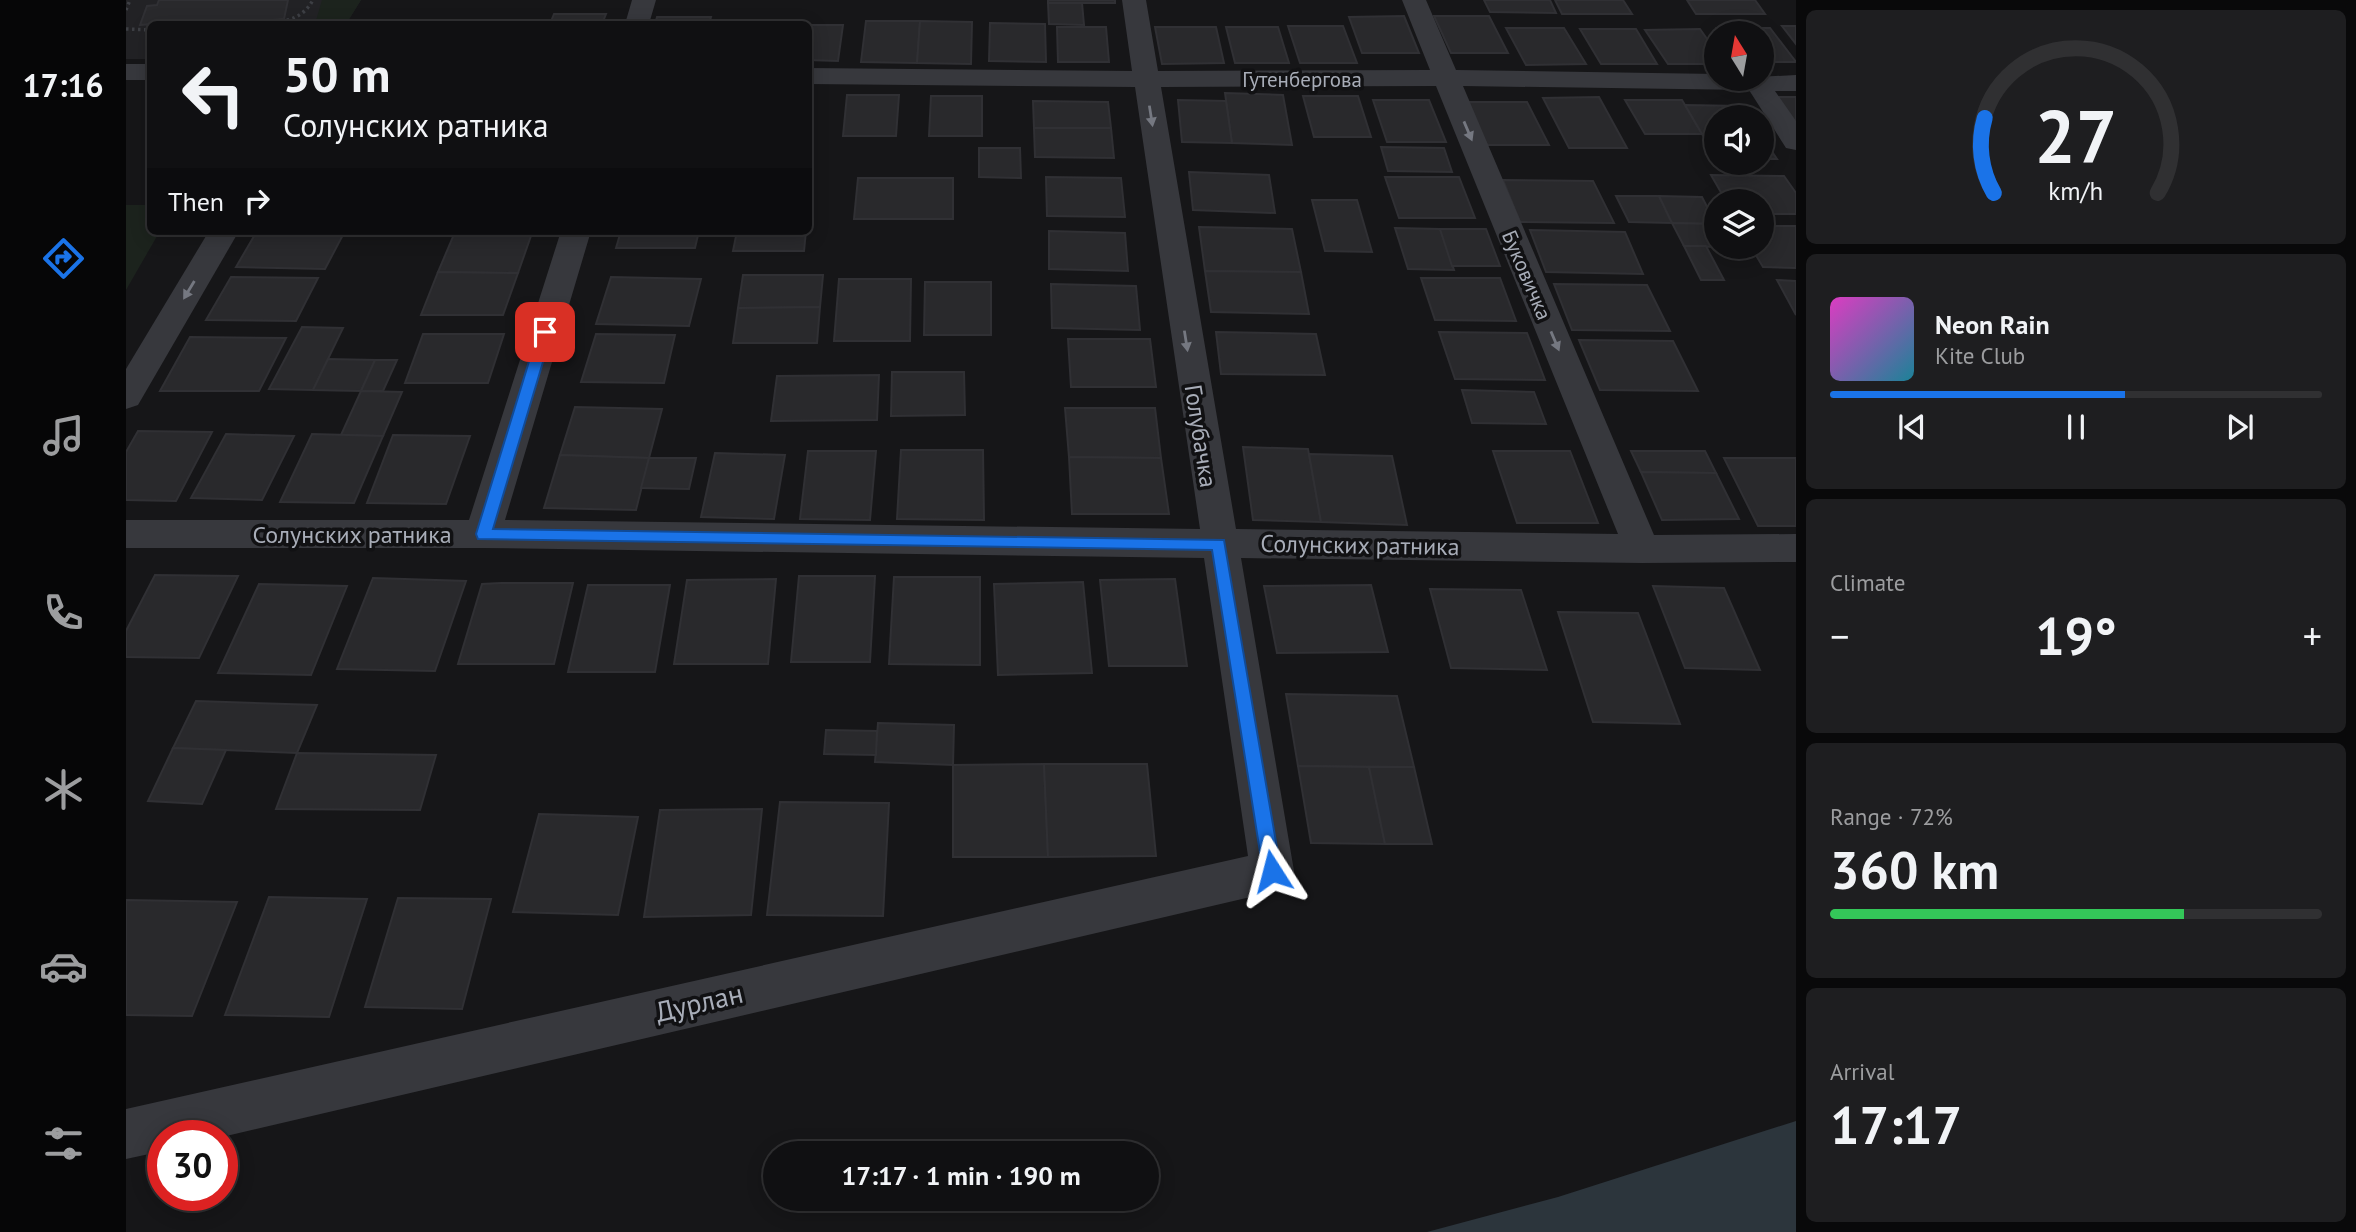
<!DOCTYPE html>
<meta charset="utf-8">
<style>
body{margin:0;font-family:"PT Sans",sans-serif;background:#1e1e20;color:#f1f3f6;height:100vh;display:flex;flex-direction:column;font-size:26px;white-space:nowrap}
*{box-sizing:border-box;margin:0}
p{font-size:23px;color:#9c9d9f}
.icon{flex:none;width:38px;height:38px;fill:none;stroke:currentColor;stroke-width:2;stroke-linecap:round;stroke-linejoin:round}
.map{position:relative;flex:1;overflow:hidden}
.side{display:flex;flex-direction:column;gap:10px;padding:10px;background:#09090a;width:560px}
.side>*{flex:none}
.hud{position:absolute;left:21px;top:21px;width:665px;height:214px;border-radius:10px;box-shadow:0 4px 18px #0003,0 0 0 2px #303032;background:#101012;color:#f1f3f6;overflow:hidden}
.needle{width:46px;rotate:349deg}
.controls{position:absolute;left:1578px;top:21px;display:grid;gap:14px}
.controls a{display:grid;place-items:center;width:70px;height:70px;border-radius:50%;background:#101012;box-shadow:0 4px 18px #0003,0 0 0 2px #303032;font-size:35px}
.speed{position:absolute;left:21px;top:1120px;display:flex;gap:14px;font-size:35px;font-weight:700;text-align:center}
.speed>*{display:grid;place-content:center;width:91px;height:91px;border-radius:50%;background:#101012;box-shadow:0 4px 18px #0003,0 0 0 2px #303032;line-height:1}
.speed .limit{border:10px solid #d22;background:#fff;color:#111}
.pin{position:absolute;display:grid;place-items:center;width:60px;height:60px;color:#fff;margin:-30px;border-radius:14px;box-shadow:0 4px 10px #0006}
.me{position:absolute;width:77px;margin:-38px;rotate:351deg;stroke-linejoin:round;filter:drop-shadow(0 0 5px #0008)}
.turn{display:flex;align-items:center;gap:24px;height:147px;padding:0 21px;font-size:32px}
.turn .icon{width:91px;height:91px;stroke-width:2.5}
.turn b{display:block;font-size:49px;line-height:60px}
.then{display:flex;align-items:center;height:66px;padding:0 21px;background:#0003;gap:14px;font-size:26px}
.big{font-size:52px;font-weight:700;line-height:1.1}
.side .card{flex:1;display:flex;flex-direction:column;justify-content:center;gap:10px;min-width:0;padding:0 24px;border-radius:10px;background:#1e1e20}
.side .dial{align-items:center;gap:0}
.dial svg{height:182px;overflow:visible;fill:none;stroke:#303032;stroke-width:7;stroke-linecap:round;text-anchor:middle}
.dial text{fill:#f1f3f6;stroke:none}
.song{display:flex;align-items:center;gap:21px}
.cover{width:84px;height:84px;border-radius:10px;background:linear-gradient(135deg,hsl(310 70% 55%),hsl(190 70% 35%))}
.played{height:7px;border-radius:4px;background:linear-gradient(90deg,#1a73e8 60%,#303032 60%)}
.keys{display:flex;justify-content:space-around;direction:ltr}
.heat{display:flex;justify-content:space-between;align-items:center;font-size:38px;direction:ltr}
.charge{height:10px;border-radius:5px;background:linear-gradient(90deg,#34c759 72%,#303032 0)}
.trip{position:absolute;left:637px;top:1141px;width:396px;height:70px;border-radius:35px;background:#101012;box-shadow:0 4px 18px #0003,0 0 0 2px #303032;font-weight:700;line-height:70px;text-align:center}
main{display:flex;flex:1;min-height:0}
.dock{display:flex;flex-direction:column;width:126px;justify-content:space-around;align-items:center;background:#060607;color:#9c9d9f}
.dock .icon{width:49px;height:49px}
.dock .active{color:#1a73e8}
.dock b{font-size:32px;color:#f1f3f6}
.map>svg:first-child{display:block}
.built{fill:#222225}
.green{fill:#1c231d}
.water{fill:#2c353c}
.building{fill:#29292c;stroke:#303034;stroke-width:2}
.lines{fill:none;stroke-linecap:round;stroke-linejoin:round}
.path{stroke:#3d3f44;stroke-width:3.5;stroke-dasharray:2.5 3.5;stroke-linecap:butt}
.minor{fill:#37383d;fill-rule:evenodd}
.oneway{fill:#757881}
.route{fill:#1a73e8;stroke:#114b97;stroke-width:2}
.labels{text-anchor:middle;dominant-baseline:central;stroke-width:7;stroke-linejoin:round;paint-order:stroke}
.far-street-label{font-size:21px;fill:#a8adb8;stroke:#111113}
.street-label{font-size:24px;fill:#a8adb8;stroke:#111113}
.near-street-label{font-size:28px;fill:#a8adb8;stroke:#111113}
</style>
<main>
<nav class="dock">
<b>17:16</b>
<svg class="icon active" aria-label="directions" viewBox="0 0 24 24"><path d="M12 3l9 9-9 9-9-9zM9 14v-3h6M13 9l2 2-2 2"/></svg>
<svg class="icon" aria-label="music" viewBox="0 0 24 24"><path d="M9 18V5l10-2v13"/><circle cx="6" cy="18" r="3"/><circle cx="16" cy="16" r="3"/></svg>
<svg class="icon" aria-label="phone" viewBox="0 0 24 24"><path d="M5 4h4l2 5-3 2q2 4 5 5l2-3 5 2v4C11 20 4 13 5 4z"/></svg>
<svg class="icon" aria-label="climate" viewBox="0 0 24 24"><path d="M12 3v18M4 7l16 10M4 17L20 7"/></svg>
<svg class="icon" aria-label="car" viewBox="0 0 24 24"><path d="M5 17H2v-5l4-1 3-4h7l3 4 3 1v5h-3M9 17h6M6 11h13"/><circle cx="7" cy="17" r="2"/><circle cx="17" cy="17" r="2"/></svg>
<svg class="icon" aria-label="filters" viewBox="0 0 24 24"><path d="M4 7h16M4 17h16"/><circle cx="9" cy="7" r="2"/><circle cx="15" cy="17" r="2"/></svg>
</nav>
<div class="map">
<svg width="1670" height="1232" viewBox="0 0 1670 1232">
<rect width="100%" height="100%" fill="#161618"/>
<!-- built -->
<path class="built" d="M 0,0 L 235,0 L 220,24 L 24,24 L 24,59 L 0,59 Z"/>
<!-- green -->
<g class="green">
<path d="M 196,0 L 235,0 L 222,21 L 189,24 Z"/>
<path d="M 0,205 L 24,205 L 24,231 L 34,231 L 0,290 Z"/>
</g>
<!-- water -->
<path class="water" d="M 1670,1121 L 1670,1232 L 1301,1232 L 1432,1197 Z"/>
<!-- building -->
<g class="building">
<path d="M 33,0 L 162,0 L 158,19 L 100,24 L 45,24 L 45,22 L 14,25 L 21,6 L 31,5 Z"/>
<rect x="922" y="0" width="67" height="3"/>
<path d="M 1358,0 L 1424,0 L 1430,13 L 1364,12 Z"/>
<path d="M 1429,0 L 1497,0 L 1506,14 L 1436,14 Z"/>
<path d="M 1561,0 L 1629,0 L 1639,14 L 1570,14 Z"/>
<path d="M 922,3 L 956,3 L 958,25 L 923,24 Z"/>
<path d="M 428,14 L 480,14 L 476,24 L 424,24 Z"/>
<path d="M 1278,16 L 1293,53 L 1236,53 L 1223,17 Z"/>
<path d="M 1308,16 L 1363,16 L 1382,53 L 1325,53 Z"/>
<path d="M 531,17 L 585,17 L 583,24 L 529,24 Z"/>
<path d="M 740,21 L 794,21 L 791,63 L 735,62 Z"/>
<path d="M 794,21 L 846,22 L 845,64 L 791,63 Z"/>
<path d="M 292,22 L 351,22 L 291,24 Z"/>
<path d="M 864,23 L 919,24 L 920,62 L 863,61 Z"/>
<path d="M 682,25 L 717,25 L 712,61 L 682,60 Z"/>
<path d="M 1162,26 L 1217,26 L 1231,63 L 1174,63 Z"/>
<path d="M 1656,26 L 1670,26 L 1670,44 Z"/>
<path d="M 931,27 L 980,27 L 983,62 L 932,62 Z"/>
<path d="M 1029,27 L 1090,27 L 1098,63 L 1036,64 Z"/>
<path d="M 1100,27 L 1152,27 L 1163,63 L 1109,63 Z"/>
<path d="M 1380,28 L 1438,28 L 1460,64 L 1400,65 Z"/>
<path d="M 1591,28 L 1644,28 L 1670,62 L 1636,62 L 1636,33 L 1595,33 Z"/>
<path d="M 1454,29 L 1510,29 L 1531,64 L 1475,64 Z"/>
<path d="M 1574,29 L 1591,53 L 1591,64 L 1542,64 L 1519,30 Z"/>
<path d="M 1099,93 L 1157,95 L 1166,145 L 1106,143 Z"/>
<path d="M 721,95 L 773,95 L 770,136 L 717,136 Z"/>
<path d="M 805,96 L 856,96 L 856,136 L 803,136 Z"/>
<path d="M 1177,96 L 1232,96 L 1245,137 L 1188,137 Z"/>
<path d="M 1473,97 L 1501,148 L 1443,148 L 1417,98 Z"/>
<path d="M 1649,97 L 1670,97 L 1670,124 Z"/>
<path d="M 1052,100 L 1100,101 L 1106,143 L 1056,142 Z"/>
<path d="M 1247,100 L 1303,100 L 1320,142 L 1261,142 Z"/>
<path d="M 1499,100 L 1556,100 L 1576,134 L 1519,134 Z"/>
<path d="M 907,101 L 982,102 L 985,128 L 908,128 Z"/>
<path d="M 1341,102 L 1401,102 L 1423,145 L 1361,145 Z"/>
<path d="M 1559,105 L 1615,106 L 1623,117 L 1591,117 L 1591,134 L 1576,134 Z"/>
<path d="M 908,128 L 985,128 L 988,158 L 909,157 Z"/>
<path d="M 1576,134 L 1591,134 L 1591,157 Z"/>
<path d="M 1636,137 L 1651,159 L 1636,159 Z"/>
<path d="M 1255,147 L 1318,148 L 1326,172 L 1262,171 Z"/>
<path d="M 853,148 L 894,148 L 895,178 L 853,177 Z"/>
<path d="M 1063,172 L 1143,175 L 1149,213 L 1067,210 Z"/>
<path d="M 1585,175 L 1658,176 L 1670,193 L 1670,214 L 1636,214 L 1636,201 L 1600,201 Z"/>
<path d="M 920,177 L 995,178 L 999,217 L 921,216 Z"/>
<path d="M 1259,177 L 1333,177 L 1349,218 L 1273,218 Z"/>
<path d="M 732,178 L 827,178 L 827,219 L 728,219 Z"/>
<path d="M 1377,180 L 1467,181 L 1488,223 L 1394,222 Z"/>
<path d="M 1490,196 L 1533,196 L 1546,223 L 1503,222 Z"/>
<path d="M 1533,196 L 1576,197 L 1590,224 L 1546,223 Z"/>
<path d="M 1186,200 L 1231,200 L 1246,252 L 1199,251 Z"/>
<path d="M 1546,223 L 1590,224 L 1591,247 L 1558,246 Z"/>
<path d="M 1636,226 L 1670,226 L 1670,268 L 1637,267 L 1625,247 L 1636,247 Z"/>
<path d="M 1073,227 L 1166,229 L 1175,272 L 1079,271 Z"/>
<path d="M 1269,228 L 1314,229 L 1328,270 L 1282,269 Z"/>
<path d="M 1314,229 L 1360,229 L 1374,266 L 1326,266 Z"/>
<path d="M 1404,230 L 1499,232 L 1517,274 L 1420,272 Z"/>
<path d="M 131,231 L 219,231 L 199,269 L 110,267 Z"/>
<path d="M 495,231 L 573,231 L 569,248 L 490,248 Z"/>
<path d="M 611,231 L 680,231 L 678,251 L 607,251 Z"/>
<path d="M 923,231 L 999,233 L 1002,271 L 923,269 Z"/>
<path d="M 329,232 L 406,233 L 392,273 L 312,272 Z"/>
<path d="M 1558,246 L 1580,246 L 1598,280 L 1575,280 Z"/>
<path d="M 1079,271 L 1175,272 L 1183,314 L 1085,312 Z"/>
<path d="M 312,272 L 392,273 L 377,315 L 295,315 Z"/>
<path d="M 617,275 L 697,275 L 694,307 L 612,308 Z"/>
<path d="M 105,277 L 192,278 L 170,321 L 80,320 Z"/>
<path d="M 485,277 L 575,279 L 563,326 L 470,324 Z"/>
<path d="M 1295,278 L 1374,278 L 1390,321 L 1309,320 Z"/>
<path d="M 713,279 L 785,279 L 784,341 L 708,341 Z"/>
<path d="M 1651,280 L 1670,281 L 1670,315 Z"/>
<path d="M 799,282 L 865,282 L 865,335 L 798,335 Z"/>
<path d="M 925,284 L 1010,286 L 1014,330 L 926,328 Z"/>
<path d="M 1428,284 L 1521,285 L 1544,331 L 1446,330 Z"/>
<path d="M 694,307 L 691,343 L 607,343 L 612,308 Z"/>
<path d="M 176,327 L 217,328 L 187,390 L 143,389 Z"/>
<path d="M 1090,332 L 1190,334 L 1199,375 L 1095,374 Z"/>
<path d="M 1313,332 L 1401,333 L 1419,380 L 1329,379 Z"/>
<path d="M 297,334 L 378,334 L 362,383 L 279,383 Z"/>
<path d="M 470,334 L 549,335 L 538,383 L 455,382 Z"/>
<path d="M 64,337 L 160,338 L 133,391 L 34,391 Z"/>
<path d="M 942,339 L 1024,339 L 1030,387 L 945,387 Z"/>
<path d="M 1453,340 L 1547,341 L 1572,391 L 1474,390 Z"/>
<path d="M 202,359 L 249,360 L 235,391 L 187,390 Z"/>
<path d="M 249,360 L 271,360 L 257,391 L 235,391 Z"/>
<path d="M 766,372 L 838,372 L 839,415 L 765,416 Z"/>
<path d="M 753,375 L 751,420 L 645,421 L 651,376 Z"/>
<path d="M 1336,390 L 1408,392 L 1420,424 L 1346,423 Z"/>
<path d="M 235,391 L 276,392 L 257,436 L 215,435 Z"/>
<path d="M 449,407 L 536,409 L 523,458 L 434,455 Z"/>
<path d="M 939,408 L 1029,408 L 1035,458 L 943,457 Z"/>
<path d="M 12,431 L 86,432 L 50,501 L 0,500 L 0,452 Z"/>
<path d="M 100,434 L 168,436 L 136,500 L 65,498 Z"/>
<path d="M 186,434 L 257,436 L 228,503 L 154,502 Z"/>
<path d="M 267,435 L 344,436 L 320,504 L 241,503 Z"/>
<path d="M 1117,447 L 1182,449 L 1195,522 L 1127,520 Z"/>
<path d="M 775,450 L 857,450 L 858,520 L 771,519 Z"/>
<path d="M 682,451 L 750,451 L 744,520 L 674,519 Z"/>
<path d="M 1367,451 L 1444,451 L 1472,523 L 1391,523 Z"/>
<path d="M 1505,451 L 1579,451 L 1590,473 L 1515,472 Z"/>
<path d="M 589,453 L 659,455 L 648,519 L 575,517 Z"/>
<path d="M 1183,454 L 1266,456 L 1281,525 L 1195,522 Z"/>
<path d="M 434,455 L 523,458 L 510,510 L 418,508 Z"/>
<path d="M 943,457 L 1035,458 L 1043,514 L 946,514 Z"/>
<path d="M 523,458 L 570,458 L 563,489 L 515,488 Z"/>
<path d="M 1598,458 L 1670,458 L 1670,526 L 1632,526 Z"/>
<path d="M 1515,472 L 1590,473 L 1613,519 L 1536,520 Z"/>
<path d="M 29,575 L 112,576 L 73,658 L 0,657 L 0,631 Z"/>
<path d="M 673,576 L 749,576 L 744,662 L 665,662 Z"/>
<path d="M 768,577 L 854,577 L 854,665 L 763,664 Z"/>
<path d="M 247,578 L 340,581 L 309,671 L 211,669 Z"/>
<path d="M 650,579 L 642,664 L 548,664 L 561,580 Z"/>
<path d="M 1049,579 L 1061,666 L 983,666 L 974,580 Z"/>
<path d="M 957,582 L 966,673 L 872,675 L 868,584 Z"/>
<path d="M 375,583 L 447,583 L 428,664 L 332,664 L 356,584 Z"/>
<path d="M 133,584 L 221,586 L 185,675 L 92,673 Z"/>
<path d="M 462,585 L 544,585 L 529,672 L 442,672 Z"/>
<path d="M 1245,585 L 1262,652 L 1151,653 L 1138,586 Z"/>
<path d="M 1527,586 L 1598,588 L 1634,670 L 1559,668 Z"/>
<path d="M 1304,589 L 1395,590 L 1421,670 L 1325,668 Z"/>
<path d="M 1432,612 L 1512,613 L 1554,724 L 1467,722 Z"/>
<path d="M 1160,694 L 1271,696 L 1288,767 L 1172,766 Z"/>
<path d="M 70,701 L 191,705 L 171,753 L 47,748 Z"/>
<path d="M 752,723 L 828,725 L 827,765 L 749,762 Z"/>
<path d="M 700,730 L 751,731 L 750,755 L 698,754 Z"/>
<path d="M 47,748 L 100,750 L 76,804 L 22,801 Z"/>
<path d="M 171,753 L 310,755 L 294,810 L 150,809 Z"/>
<path d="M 918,764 L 922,857 L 827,857 L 827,765 Z"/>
<path d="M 918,764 L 1021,764 L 1030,856 L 922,857 Z"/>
<path d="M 1172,766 L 1243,767 L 1259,844 L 1185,843 Z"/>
<path d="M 1243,767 L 1288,767 L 1306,844 L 1259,844 Z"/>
<path d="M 654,802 L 763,803 L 757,916 L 641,915 Z"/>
<path d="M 636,809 L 625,915 L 518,917 L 534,810 Z"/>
<path d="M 413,814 L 512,817 L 492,915 L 387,912 Z"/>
<path d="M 143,897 L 241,899 L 203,1017 L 99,1015 Z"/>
<path d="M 272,898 L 365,899 L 336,1009 L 239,1007 Z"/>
<path d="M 0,900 L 111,902 L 66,1016 L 0,1015 Z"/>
</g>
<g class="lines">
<!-- path -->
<g class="path">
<path d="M 0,10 L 4,0"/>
<path d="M 143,24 C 162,21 177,18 187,0"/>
<path d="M 0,29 L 24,30"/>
</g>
<!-- minor -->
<g class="minor">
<path d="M 506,0 L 530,0 L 523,24 L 499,24 Z"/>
<path d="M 996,0 L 1020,0 L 1032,71 L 1304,70 L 1276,0 L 1300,0 L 1330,70 L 1591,74 L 1591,79 L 1670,75 L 1670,91 L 1649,91 L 1670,121 L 1670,150 L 1660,148 L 1623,90 L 1337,86 L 1528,535 L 1670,534 L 1670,562 L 1516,563 L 1115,558 L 1168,871 L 1162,886 L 1146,892 L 96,1137 L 37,1136 L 37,1151 L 0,1159 L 0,1109 L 1122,856 L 1078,558 L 357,548 L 0,548 L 0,520 L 343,520 L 435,231 L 465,231 L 379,520 L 1074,529 L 1009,87 L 682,84 L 682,68 L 1006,71 ZM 1310,86 L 1492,534 L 1110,529 L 1035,87 Z"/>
<rect x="0" y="64" width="24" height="16"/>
<path d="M 83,231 L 113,231 L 12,405 L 0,409 L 0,369 Z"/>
</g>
</g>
<!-- one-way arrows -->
<defs><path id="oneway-solid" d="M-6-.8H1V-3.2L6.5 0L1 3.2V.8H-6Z" transform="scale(1.75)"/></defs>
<g class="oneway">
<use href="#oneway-solid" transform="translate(1025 116) rotate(81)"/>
<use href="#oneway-solid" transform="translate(1342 131) rotate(67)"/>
<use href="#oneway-solid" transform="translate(63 290) rotate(121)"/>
<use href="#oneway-solid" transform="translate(1060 341) rotate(81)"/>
<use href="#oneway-solid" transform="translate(1429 341) rotate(67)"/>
</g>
<!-- route -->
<path class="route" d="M 419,328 L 426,332 L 367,529 L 1098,540 L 1155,871 L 1152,877 L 1146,879 L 1139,877 L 1137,871 L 1086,550 L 352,539 L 350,534 L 412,332 Z"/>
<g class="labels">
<!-- far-street labels -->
<g class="far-street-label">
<text x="1176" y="79">Гутенбергова</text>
<text transform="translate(1401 275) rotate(67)">Буковичка</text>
</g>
<!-- street labels -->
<g class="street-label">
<text transform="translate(1075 436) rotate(81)">Голубачка</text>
<text x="226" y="534">Солунских ратника</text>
<text transform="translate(1234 545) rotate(1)">Солунских ратника</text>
</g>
<!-- near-street labels -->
<g class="near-street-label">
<text transform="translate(573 1002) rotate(-13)">Дурлан</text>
</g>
</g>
</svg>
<div class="controls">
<a><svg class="needle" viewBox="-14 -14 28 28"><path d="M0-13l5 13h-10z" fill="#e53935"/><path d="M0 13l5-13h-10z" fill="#9c9d9f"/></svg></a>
<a><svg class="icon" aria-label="sound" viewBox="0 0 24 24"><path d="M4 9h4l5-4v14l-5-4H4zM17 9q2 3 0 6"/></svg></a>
<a><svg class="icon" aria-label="layers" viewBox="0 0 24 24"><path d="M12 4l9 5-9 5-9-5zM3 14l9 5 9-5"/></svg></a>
</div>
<div class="speed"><div class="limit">30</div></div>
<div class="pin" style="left:419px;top:332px;background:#d93025"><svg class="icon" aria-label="arrive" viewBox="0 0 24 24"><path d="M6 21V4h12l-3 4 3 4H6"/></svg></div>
<svg class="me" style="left:1146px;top:871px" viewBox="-20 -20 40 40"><path d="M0-17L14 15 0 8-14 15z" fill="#1a73e8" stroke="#fff" stroke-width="4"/></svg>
<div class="trip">17:17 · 1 min · 190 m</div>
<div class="hud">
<div class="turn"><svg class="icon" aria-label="left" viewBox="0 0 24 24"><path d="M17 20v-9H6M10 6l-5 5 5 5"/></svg><div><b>50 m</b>Солунских ратника</div></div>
<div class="then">Then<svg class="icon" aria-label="right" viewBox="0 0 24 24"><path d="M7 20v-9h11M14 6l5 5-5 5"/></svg></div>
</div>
</div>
<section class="side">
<div class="card dial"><svg viewBox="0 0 100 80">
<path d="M14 69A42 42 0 1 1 86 69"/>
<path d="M14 69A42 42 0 0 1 10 36" stroke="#1a73e8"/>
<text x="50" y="56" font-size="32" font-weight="700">27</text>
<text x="50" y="72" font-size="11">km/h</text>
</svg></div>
<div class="card">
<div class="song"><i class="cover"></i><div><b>Neon Rain</b><p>Kite Club</p></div></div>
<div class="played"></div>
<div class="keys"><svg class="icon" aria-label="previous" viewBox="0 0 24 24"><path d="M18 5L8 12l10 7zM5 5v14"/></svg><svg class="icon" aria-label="pause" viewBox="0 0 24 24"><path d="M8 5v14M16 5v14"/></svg><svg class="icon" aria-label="next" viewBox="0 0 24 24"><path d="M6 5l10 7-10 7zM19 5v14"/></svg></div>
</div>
<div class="card"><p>Climate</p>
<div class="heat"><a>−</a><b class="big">19°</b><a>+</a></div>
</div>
<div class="card"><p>Range · 72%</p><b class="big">360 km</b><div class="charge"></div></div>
<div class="card"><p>Arrival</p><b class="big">17:17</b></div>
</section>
</main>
